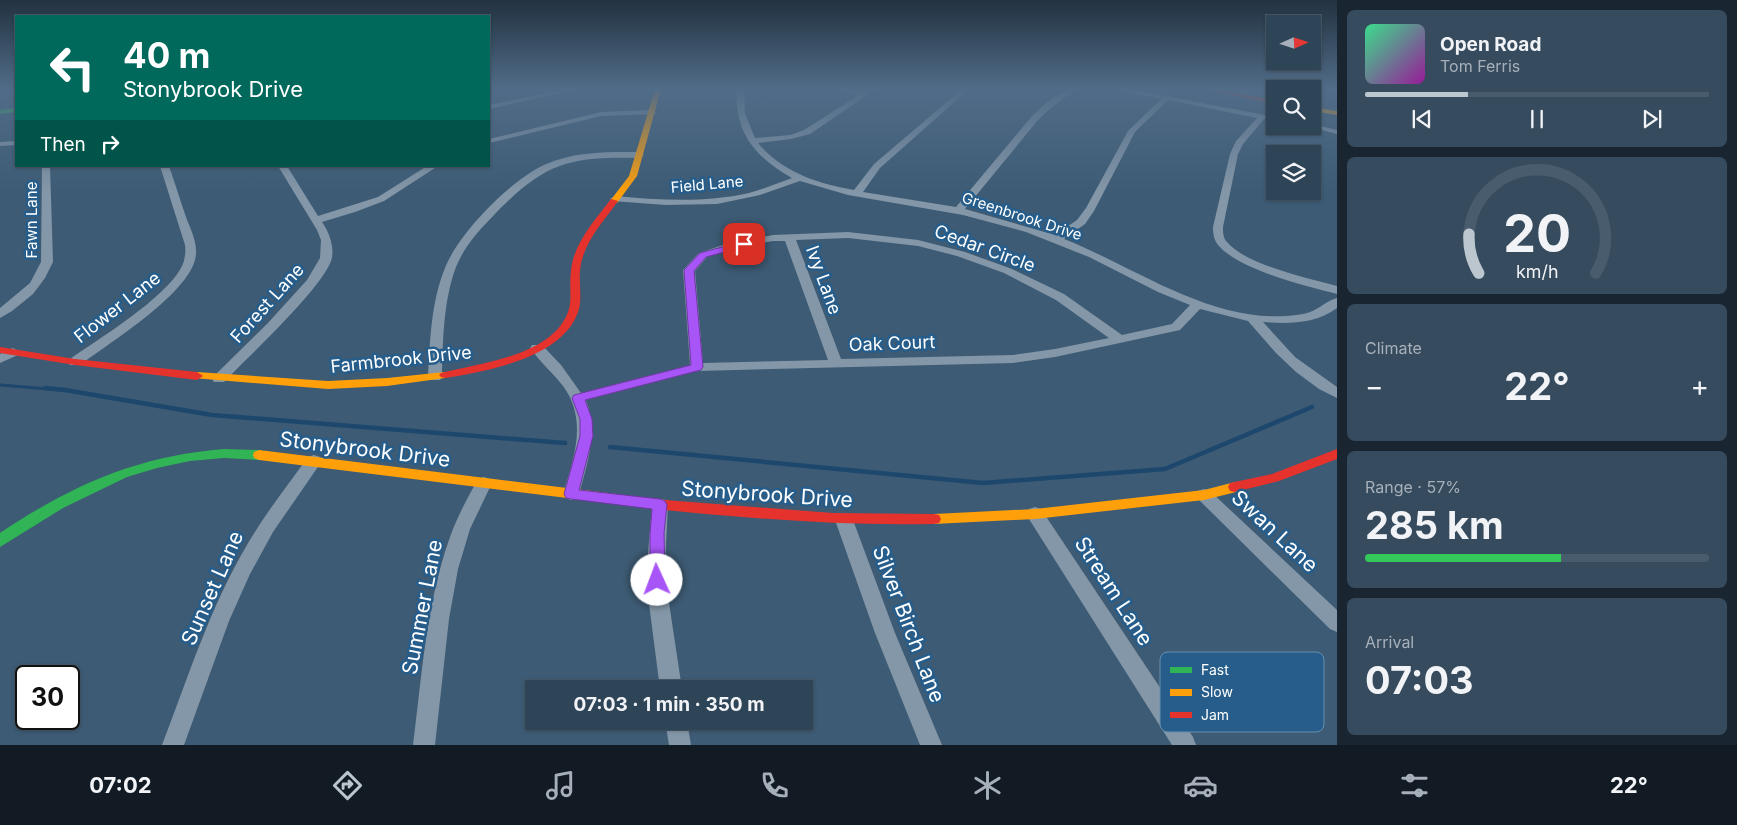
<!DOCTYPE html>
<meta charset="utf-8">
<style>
body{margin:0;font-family:Inter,sans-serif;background:#364b5d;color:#f1f3f6;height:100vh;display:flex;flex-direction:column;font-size:19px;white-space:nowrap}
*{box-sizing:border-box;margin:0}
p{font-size:16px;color:#a7b0ba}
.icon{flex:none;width:28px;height:28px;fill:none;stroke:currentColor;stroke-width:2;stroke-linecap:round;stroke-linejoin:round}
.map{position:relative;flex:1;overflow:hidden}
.drawer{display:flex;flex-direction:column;gap:10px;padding:10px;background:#192530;width:400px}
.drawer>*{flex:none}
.top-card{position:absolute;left:15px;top:15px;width:475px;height:152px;border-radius:0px;box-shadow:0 1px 4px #0004,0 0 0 1px #495c6d;background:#00695c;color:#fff;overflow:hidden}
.needle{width:32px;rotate:87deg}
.controls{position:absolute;left:1266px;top:15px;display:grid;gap:10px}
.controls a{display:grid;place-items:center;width:55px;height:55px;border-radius:0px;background:#2e4457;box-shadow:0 1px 4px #0004,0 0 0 1px #495c6d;font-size:25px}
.speed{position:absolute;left:15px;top:665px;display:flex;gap:10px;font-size:25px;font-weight:700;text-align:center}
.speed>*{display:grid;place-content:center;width:65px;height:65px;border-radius:50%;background:#2e4457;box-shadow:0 1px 4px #0004,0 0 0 1px #495c6d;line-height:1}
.speed .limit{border:2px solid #111;border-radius:8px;background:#fff;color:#111}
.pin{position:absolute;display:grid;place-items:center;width:42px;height:42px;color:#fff;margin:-21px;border-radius:10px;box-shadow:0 2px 8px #0006}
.me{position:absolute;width:55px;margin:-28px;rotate:358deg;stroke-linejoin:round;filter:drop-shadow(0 0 4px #0008)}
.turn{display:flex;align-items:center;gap:18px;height:105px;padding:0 25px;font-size:22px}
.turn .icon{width:65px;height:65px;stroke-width:2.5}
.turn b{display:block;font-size:35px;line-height:42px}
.then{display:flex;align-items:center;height:48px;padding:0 25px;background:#0003;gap:10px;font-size:19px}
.big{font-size:38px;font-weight:700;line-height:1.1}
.drawer .card{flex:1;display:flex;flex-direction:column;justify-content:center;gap:8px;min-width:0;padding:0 18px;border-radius:8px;background:#364b5d}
.drawer .dial{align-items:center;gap:0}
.dial svg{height:130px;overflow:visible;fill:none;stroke:#495c6d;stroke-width:7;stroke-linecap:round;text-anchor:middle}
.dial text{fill:#f1f3f6;stroke:none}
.song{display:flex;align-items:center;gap:15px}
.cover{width:60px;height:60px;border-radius:8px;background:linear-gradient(135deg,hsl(150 70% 55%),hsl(300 70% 35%))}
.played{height:5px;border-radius:2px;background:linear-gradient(90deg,#bbc6ce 30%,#495c6d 30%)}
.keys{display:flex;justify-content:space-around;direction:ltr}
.heat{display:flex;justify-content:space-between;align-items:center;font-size:28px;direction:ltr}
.charge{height:8px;border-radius:4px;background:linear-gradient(90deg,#34c759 57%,#495c6d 0)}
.trip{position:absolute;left:525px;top:680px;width:288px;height:50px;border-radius:0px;background:#2e4457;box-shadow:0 1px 4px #0004,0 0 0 1px #495c6d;font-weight:700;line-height:50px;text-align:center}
.tabs{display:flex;height:80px;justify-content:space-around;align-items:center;background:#121b23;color:#a7b0ba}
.tabs .icon{width:35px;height:35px}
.tabs .active{color:#bbc6ce}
.tabs b{font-size:22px;color:#f1f3f6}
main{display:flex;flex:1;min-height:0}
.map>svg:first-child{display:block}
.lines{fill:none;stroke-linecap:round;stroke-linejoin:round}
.stream-far1{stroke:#1d476c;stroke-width:3}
.stream{stroke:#1d476c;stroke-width:4.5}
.street{fill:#8497a8;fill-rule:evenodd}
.fast{fill:#30b455;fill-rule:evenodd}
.slow{fill:#ff9f0a;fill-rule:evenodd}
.jam{fill:#e5322d;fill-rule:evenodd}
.route{fill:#a855f7;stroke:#6d37a1}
.labels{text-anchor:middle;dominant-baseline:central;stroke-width:5;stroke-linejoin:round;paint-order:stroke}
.far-street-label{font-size:15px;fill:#fff;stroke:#265d8b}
.street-label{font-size:18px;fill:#fff;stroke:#265d8b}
.near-street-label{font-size:21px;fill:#fff;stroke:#265d8b}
.key{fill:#265d8b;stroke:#678eae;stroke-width:1}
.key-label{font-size:14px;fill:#fff}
</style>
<main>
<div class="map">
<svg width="1337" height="745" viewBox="0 0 1337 745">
<rect width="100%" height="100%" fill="#3d5b74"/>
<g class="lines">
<!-- stream-far1 -->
<path class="stream-far1" d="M 0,385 L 61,390"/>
<!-- stream -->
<g class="stream">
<path d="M 45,388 L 65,390 L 212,415 L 565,443"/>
<path d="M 610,447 L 983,483 L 1165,469 L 1312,407"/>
</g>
<!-- street -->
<g class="street">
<path d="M 567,89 L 579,89 L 489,109 L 489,105 Z"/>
<path d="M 737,89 L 744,89 L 745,113 L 755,138 L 790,135 L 804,130 L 859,95 L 839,90 L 838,89 L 864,92 L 869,89 L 876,89 L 810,134 L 791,139 L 758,143 C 782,172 818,184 854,190 L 874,164 L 962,89 L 969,89 L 880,168 L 863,192 L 956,207 L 1032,116 C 1044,105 1060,89 1077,89 L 1052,107 L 1038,120 L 965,209 L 1055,235 L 1077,220 L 1086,208 L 1128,131 L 1161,99 L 1121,91 L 1118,89 L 1130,89 L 1275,117 L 1275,121 L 1264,119 L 1243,144 L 1238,154 L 1223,227 C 1223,232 1223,238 1227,242 C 1246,265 1308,278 1337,286 L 1337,294 C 1306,286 1239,270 1218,245 C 1214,240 1213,234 1213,227 L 1230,154 L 1236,141 L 1257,118 L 1168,100 L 1135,132 L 1094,211 L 1085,224 L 1064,239 C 1138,268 1218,329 1303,314 C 1317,312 1325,301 1337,298 L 1337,308 C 1316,324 1288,324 1263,322 L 1295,357 L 1337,387 L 1337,398 L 1319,389 L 1296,372 L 1276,353 L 1248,321 L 1200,309 L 1180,330 L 1055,357 L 1013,363 L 697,371 L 586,400 C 598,432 588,462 579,494 L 577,498 L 571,500 L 565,498 L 563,494 C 574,458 588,420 563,386 C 553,373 540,362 530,348 L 532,345 L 542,345 L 561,365 L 581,393 L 690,365 L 683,270 L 699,253 L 729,243 L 773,235 L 848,232 L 918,240 L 965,252 L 1012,269 L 1064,294 L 1122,335 L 1172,324 L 1190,305 L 1158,292 L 1089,257 L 1026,232 L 963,215 L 848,195 L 800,181 L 760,195 L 717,204 L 666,205 L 612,201 L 610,199 L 615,196 C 660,200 704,203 749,193 C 763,189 778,183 792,178 C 755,157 734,132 737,89 ZM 848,238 L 918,246 L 957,256 L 1004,273 L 1056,300 L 1109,338 L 1055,349 L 1013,355 L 841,359 L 796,240 ZM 773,241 L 785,241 L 828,360 L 703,363 L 695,271 L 707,257 L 731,249 Z"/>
<path d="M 1244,89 L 1252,89 L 1244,97 L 1238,97 L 1238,93 Z"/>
<path d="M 1314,89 L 1337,89 L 1337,92 L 1318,91 Z"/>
<path d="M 652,110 L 656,112 L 655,114 L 601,116 L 489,143 L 489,139 L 601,112 Z"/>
<path d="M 1312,124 L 1337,130 L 1337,134 L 1306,126 L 1312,126 Z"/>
<path d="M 16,141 L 16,145 L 0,146 L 0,142 Z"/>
<path d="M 627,152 L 640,152 L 644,155 L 640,158 C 568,156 544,163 494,215 C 479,230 464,247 456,267 C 443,302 443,341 442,377 L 440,380 L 430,380 L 428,377 C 430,341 431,302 445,268 C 458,234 511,180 544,165 C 570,153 599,152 627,152 Z"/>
<path d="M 42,166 L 50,166 L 53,262 L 45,278 L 33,294 L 12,311 L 0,318 L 0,308 L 30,283 L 41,262 Z"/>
<path d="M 160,166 L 169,166 C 175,183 180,200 186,217 C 190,228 197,241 196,254 C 194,291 109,343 80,365 L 70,365 L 68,362 L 70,359 C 100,338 164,299 181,268 C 185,261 186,252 185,245 Z"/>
<path d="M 278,166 L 287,166 L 318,216 L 378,197 L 427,166 L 438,166 L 384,201 L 355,212 L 322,222 C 329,232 334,245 332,258 C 325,286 247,358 224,382 L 214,382 L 212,379 L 214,376 L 267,324 L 307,280 L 320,258 L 321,240 L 317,230 Z"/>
<path d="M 13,348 L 20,352 L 18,355 L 0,363 L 0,354 Z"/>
<path d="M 314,455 L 320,457 L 322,461 L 273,532 L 250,574 L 229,621 L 184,745 L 162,745 C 188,678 210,607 247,545 C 265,514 287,486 308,457 Z"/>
<path d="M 484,477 L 490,479 L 492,483 L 470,529 L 458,569 L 449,619 L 435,745 L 413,745 C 422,676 426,604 450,537 C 457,517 468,497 478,479 Z"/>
<path d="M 1204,489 L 1210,491 L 1337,610 L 1337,632 L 1330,629 L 1198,499 L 1196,495 L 1198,491 Z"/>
<path d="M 660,499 L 666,500 L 668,505 L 665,565 L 668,596 L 682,689 L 660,689 L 648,596 L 647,565 L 652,505 L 654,500 Z"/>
<path d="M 1035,507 L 1041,509 L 1193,737 L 1196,745 L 1172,745 L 1029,519 L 1026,514 L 1029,509 Z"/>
<path d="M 844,513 L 850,515 L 853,520 L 895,633 L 942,745 L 920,745 L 875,633 L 835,520 L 838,515 Z"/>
<path d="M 665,721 L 687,721 L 691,745 L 669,745 Z"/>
</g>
<!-- fast -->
<g class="fast">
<path d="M 16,108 L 16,112 L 0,114 L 0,110 Z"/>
<path d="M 224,449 L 259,450 L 264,452 L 265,455 L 264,458 L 259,460 L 224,458 L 190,461 L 157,468 L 127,477 L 63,508 L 0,547 L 0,533 C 72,485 137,456 224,449 Z"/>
</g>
<!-- slow -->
<g class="slow">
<path d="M 655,89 L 661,89 L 637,176 L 617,203 L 611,203 L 610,201 L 629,176 Z"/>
<path d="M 1312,107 L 1337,111 L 1337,115 L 1312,111 Z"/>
<path d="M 197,372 L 328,381 L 387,378 L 445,372 L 451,375 L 445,378 L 387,386 L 328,389 L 193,378 L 191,376 Z"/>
<path d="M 259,450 L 665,500 L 670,501 L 672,505 L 670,509 L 665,510 L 259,460 L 254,458 L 253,455 L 254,452 Z"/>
<path d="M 1235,482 L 1240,483 L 1242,487 L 1240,491 L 1204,500 L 1035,519 L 934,524 L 929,523 L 927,519 L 929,515 L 934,514 L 1035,509 L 1204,490 Z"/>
</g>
<!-- jam -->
<g class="jam">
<path d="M 1203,89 L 1213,89 L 1275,100 L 1275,104 Z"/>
<path d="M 611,199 L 618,201 C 603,222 582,244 580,271 C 579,284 582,297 579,309 C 565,358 487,371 445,378 L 441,377 L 439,375 L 441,373 C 480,363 555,356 569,309 C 572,297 569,284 571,271 C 573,244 595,220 611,199 Z"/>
<path d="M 0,347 L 75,359 L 197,372 L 203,376 L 197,380 L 75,365 L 0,353 Z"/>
<path d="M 1337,449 L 1337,459 L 1279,481 L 1235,492 L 1230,491 L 1228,487 L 1230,483 L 1272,474 Z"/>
<path d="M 665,500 L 833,513 L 934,514 L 939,515 L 941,519 L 939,523 L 934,524 C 844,526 755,519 665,510 L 660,509 L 658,505 L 660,501 Z"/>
</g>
</g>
<!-- sky -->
<linearGradient id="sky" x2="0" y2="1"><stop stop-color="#223240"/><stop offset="0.46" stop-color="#516c88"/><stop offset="1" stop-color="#516c88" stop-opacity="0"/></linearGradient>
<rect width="1337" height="193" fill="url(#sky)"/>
<!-- route -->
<path class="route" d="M 744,241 L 748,244 L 747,246 L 706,257 L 694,271 L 703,367 L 701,370 L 585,400 L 592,419 L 593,436 L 579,490 L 660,499 L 665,501 L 667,505 L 664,533 L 665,580 L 663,585 L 657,587 L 652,585 L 650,580 L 650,533 L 652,509 L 571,499 L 566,498 L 564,494 L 580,436 L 580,419 L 572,398 L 574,395 L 691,365 L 684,270 L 700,253 Z"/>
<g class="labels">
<!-- far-street labels -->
<g class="far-street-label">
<text transform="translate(707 184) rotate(-5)">Field Lane</text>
<text transform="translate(1022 216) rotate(18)">Greenbrook Drive</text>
<text transform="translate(31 220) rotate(-90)">Fawn Lane</text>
</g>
<!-- street labels -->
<g class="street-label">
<text transform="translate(985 248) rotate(20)">Cedar Circle</text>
<text transform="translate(824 280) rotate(70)">Ivy Lane</text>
<text transform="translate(267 303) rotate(-48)">Forest Lane</text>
<text transform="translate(117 307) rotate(-38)">Flower Lane</text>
<text transform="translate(892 343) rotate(-2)">Oak Court</text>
<text transform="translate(401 359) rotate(-6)">Farmbrook Drive</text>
</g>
<!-- near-street labels -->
<g class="near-street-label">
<text transform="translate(365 449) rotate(7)">Stonybrook Drive</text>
<text transform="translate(767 494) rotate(4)">Stonybrook Drive</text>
<text transform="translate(1275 531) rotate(43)">Swan Lane</text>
<text transform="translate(212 588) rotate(-66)">Sunset Lane</text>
<text transform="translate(1114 591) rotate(57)">Stream Lane</text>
<text transform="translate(422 607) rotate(-79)">Summer Lane</text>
<text transform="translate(909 624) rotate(69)">Silver Birch Lane</text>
</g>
</g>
<!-- legend -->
<rect x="1160" y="652" width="164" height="80" rx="8" class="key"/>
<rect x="1170" y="667" width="22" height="6" fill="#30b455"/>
<rect x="1170" y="689" width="22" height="7" fill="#ff9f0a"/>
<rect x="1170" y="712" width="22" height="6" fill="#e5322d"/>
<g class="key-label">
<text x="1201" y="675">Fast</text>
<text x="1201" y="697">Slow</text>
<text x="1201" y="720">Jam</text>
</g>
</svg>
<div class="controls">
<a><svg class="needle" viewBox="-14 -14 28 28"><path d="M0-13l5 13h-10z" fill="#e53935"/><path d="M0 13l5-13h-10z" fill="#a7b0ba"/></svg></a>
<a><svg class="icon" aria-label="search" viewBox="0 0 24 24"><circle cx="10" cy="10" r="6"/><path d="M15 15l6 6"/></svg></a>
<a><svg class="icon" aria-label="layers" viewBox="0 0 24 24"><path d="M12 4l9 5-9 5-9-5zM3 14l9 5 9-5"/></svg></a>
</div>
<div class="speed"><div class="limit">30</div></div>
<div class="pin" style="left:744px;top:244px;background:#d93025"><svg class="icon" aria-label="arrive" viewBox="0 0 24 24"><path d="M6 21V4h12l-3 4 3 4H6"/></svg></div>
<svg class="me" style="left:657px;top:580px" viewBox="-20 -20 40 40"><circle r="19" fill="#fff"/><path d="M0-13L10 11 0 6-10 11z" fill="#a855f7"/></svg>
<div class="trip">07:03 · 1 min · 350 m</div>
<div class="top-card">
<div class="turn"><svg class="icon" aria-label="left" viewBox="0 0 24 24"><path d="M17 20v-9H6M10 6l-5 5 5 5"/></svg><div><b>40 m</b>Stonybrook Drive</div></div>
<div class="then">Then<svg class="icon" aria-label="right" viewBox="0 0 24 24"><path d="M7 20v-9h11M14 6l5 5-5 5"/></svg></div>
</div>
</div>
<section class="drawer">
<div class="card">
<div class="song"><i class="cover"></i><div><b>Open Road</b><p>Tom Ferris</p></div></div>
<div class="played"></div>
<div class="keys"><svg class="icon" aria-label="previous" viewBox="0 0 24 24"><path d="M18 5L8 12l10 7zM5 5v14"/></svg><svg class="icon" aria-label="pause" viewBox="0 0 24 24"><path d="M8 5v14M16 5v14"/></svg><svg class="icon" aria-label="next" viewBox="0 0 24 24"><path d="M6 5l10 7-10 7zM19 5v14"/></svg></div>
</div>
<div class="card dial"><svg viewBox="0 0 100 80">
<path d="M14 69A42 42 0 1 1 86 69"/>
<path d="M14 69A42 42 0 0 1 8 45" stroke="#bbc6ce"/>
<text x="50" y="56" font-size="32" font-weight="700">20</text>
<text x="50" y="72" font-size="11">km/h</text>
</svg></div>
<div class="card"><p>Climate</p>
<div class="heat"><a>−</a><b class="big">22°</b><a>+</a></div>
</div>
<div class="card"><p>Range · 57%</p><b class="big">285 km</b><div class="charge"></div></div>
<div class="card"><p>Arrival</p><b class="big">07:03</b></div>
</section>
</main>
<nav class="tabs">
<b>07:02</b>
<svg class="icon active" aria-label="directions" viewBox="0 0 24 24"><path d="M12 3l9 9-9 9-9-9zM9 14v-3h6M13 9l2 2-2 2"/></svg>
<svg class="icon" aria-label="music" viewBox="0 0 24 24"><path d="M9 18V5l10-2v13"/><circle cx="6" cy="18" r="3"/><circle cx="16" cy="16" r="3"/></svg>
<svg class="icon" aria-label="phone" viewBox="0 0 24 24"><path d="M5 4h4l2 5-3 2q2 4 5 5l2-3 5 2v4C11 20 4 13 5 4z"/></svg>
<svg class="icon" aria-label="climate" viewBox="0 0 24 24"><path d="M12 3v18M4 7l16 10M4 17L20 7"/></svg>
<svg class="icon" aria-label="car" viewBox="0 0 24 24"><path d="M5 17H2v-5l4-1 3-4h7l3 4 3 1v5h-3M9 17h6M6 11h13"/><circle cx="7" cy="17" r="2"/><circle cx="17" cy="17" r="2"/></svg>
<svg class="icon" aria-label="filters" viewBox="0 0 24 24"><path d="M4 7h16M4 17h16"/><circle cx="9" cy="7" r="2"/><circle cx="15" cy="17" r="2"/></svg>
<b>22°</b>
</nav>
